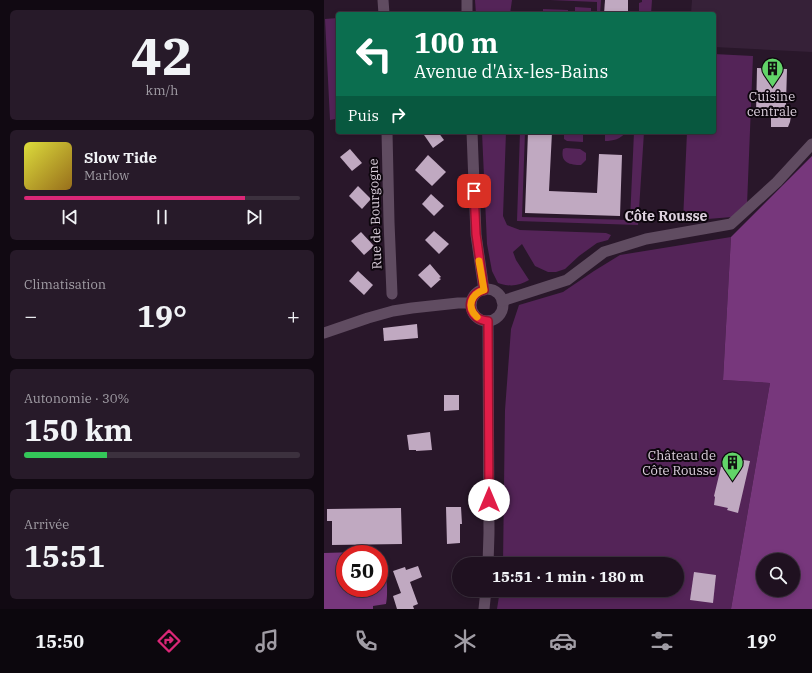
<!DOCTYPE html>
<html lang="fr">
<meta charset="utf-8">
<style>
body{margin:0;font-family:"IBM Plex Serif",serif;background:#271a29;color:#f1f3f6;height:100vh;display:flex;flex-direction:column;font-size:15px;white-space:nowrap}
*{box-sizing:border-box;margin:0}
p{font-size:13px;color:#a19da5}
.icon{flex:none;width:22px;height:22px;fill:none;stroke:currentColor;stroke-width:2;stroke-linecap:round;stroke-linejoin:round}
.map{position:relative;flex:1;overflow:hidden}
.details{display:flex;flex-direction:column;gap:10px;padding:10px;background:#110912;width:324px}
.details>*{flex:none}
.guide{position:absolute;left:12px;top:12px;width:380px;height:122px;border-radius:4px;box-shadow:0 2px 6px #0003,0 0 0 1px #3c313e;background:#0b6e4f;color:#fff;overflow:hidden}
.tools{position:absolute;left:432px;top:553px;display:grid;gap:8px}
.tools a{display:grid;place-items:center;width:44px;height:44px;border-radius:50%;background:#1f1120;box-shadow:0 2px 6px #0003,0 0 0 1px #3c313e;font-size:20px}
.speed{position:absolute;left:12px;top:545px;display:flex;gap:8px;font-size:20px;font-weight:700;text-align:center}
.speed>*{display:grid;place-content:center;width:52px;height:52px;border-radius:50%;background:#1f1120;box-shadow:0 2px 6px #0003,0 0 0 1px #3c313e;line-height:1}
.speed .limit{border:6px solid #d22;background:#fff;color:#111}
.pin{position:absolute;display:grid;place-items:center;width:34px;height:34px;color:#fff;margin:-17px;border-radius:8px;box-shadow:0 2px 6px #0006}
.me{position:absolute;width:44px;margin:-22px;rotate:0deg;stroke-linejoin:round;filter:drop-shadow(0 0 3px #0008)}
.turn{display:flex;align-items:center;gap:14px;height:84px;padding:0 12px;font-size:18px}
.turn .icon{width:52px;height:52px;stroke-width:2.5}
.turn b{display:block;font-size:28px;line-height:34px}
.then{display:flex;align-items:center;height:38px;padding:0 12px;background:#0003;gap:8px;font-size:15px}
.big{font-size:30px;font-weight:800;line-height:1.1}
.details .card{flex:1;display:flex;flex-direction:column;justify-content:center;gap:6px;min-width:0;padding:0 14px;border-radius:6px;background:#271a29}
.details .dial{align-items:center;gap:0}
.dial b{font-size:52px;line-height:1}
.song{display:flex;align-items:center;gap:12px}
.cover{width:48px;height:48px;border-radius:6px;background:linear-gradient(135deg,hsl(60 70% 55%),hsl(40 70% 35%))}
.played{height:4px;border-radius:2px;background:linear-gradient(90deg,#db2777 80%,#3c313e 80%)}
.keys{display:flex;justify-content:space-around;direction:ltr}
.heat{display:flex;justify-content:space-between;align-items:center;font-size:22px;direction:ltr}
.charge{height:6px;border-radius:3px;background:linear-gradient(90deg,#34c759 30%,#3c313e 0)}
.trip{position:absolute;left:128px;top:557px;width:232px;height:40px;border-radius:20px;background:#1f1120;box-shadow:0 2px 6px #0003,0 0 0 1px #3c313e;font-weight:800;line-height:40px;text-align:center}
.tabs{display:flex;height:64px;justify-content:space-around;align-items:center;background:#0c070d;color:#a19da5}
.tabs .icon{width:28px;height:28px}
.tabs .selected{color:#db2777}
.tabs b{font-size:18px;color:#f1f3f6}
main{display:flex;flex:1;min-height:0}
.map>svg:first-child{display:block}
.built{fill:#362138}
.green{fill:#542458}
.forest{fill:#77377c;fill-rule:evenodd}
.building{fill:#c0a9c1}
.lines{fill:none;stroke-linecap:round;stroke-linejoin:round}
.minor{stroke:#604c61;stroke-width:11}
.tertiary{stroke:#604c61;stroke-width:11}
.secondary{stroke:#604c61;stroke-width:11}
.route-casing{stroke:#92132f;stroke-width:10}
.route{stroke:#e11d48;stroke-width:7}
.slow{stroke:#f59e0b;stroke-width:7}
.labels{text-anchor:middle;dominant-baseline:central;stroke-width:4;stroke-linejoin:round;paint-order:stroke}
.poi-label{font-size:13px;fill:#ddd1de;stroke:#0d060d}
.street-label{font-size:13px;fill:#ddd1de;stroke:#0d060d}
.neighbourhood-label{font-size:14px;font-weight:bold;fill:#ddd1de;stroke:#0d060d}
</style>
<main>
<section class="details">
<div class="card dial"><b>42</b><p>km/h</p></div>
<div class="card">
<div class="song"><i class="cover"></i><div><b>Slow Tide</b><p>Marlow</p></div></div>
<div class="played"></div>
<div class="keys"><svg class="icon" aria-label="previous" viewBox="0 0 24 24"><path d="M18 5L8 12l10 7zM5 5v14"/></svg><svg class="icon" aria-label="pause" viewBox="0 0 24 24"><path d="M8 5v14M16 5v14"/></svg><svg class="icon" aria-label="next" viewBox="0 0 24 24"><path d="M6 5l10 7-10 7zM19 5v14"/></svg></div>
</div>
<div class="card"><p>Climatisation</p>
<div class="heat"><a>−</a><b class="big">19°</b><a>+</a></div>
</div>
<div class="card"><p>Autonomie · 30%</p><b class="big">150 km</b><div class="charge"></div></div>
<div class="card"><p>Arrivée</p><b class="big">15:51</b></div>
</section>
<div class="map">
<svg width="488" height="609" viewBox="0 0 488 609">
<rect width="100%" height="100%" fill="#29172a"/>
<!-- built -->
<path class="built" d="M 368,0 L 488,0 L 488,52 L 390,47 L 390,14 L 367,14 Z"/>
<!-- green -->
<g class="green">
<path d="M 151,0 L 188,0 L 186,14 L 152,14 Z"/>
<path d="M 226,0 L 277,0 L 276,14 L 273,14 L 273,2 Z"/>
<path d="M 318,0 L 328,0 L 327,14 L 315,14 L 315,3 L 318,2 Z"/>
<path d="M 251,7 L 267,8 L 267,14 L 251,14 Z"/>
<path d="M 219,9 L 244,10 L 244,14 L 219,14 Z"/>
<path d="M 14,18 L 14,132 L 38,132 L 13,134 L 11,119 L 6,120 L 1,19 Z"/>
<path d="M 390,54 L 429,56 L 423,205 L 408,217 L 359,221 L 363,132 L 390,132 Z"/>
<path d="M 158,132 L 182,132 L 179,216 L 183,225 L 196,230 L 282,233 L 287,235 L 284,240 L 273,243 L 255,256 L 241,269 L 232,272 L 224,272 L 211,266 L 198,244 L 189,252 L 192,260 L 205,280 C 195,286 186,287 174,283 L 168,271 L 163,244 Z"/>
<path d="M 196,132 L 201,132 L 198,217 L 306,220 L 310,132 L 320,132 L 314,225 L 193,221 Z"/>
<path d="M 240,132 L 259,132 L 259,142 L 243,141 L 240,139 Z"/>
<path d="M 281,132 L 302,132 C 297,139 289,141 281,141 Z"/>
<path d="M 242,148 L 256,149 L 262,153 L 262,160 L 257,165 C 246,165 236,163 239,149 Z"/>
<path d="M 407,237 L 399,380 L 446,383 L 407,609 L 173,609 L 176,590 L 353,590 L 353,564 L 179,564 L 181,410 L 187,329 L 195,305 L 239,292 L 270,271 L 296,255 Z"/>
</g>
<!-- forest -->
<g class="forest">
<path d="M 488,156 L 488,609 L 407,609 L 446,383 L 399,380 L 407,237 ZM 439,560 L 469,560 L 469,590 L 439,590 Z"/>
<path d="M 32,552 L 54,552 C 62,561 65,592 62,604 L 49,606 L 49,609 L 0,609 L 0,553 ZM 21,554 L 55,554 L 55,588 L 21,588 Z"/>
</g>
<!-- building -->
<g class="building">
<path d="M 281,0 L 304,0 L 304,14 L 280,14 Z"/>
<path d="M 433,68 L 463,69 L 462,104 L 466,111 L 467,116 L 466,122 L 464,127 L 447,127 L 447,115 L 432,114 Z"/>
<path d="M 98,132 L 114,132 L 120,140 L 109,148 Z"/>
<path d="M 204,132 L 228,132 L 225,191 L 273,193 L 275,154 L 298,155 L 296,216 L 201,213 Z"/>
<path d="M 26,149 L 38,163 L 28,171 L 16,157 Z"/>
<path d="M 104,155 L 122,172 L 108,186 L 91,170 Z"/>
<path d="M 34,186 L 47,199 L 38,209 L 25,196 Z"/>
<path d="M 107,194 L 120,206 L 110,216 L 98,204 Z"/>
<path d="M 110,231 L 125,244 L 115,254 L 101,240 Z"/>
<path d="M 37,232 L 50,246 L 40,255 L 27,241 Z"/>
<path d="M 106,264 L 117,277 L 115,278 L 117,279 L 107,288 L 94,275 Z"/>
<path d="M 34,271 L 49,285 L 40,295 L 25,281 Z"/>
<path d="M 93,324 L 94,338 L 60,341 L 59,328 Z"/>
<path d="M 120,395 L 135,395 L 135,410 L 120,411 Z"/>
<path d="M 106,432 L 108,450 L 92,451 L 92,450 L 85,450 L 83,435 Z"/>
<path d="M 406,458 L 426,461 L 414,513 L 403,510 L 404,508 L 390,505 L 391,497 L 390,496 L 397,467 L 399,467 L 401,460 L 405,461 Z"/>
<path d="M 122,507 L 137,507 L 138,524 L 136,524 L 136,543 L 123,544 Z"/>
<path d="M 77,508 L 78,544 L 8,545 L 8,521 L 3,521 L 3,509 Z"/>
<path d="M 94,566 L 98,577 L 86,582 L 94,604 L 89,606 L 90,609 L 73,609 L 69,596 L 77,593 L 69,571 L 81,567 L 82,570 Z"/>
<path d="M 370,572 L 392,575 L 389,603 L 366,600 Z"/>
</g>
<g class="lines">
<!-- minor -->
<g class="minor">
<path d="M 59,0 L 60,14"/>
<path d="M 63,132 L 65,222 L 68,294"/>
</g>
<!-- tertiary -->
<path class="tertiary" d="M 0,333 L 44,318 L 69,311 L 88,308 L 134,303 L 147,303"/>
<!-- secondary -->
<g class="secondary">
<path d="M 143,0 L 143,14"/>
<path d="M 148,132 L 152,235 L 160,290"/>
<circle cx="163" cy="305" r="16"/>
<path d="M 178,301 L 243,280 L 280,252 L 322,239 L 407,224 L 453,182 L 488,144"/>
<path d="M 164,321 L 165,533 L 164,564"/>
<path d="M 160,609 L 162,590"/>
</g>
</g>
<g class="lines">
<defs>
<path id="route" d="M 150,191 L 152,234 L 160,290 C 140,295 143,320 164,321 L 165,500"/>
</defs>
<!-- route casing -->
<use href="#route" class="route-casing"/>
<!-- route -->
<use href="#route" class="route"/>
<!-- slow -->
<path class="slow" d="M 153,317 C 142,307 147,294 160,290 L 155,261"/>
</g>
<!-- icons -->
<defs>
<symbol id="building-pin" viewBox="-11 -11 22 30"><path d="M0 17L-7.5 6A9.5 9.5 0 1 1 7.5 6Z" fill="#62d469" stroke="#0d060d"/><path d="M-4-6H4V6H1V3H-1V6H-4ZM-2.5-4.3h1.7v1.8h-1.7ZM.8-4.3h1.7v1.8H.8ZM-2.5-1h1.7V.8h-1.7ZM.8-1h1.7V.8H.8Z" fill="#111"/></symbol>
</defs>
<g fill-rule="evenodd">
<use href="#building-pin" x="436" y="56" width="25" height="34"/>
<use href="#building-pin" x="396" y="450" width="25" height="34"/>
</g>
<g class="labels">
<!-- poi labels -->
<g class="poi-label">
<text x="448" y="96">Cuisine<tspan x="448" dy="15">centrale</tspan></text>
<text x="392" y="455" text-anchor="end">Château de<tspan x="392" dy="15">Côte Rousse</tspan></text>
</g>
<!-- street labels -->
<g class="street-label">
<text transform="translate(51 214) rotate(-92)">Rue de Bourgogne</text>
</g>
<!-- neighbourhood labels -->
<g class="neighbourhood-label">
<text x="342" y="216">Côte Rousse</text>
</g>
</g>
</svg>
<div class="tools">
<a><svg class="icon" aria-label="search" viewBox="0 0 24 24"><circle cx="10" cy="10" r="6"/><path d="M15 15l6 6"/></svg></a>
</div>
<div class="speed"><div class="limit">50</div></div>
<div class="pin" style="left:150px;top:191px;background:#d93025"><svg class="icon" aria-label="arrive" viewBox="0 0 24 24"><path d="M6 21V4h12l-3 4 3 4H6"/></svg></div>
<svg class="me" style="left:165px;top:500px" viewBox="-20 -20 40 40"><circle r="19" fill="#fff"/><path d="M0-13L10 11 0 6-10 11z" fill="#e11d48"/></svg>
<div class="trip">15:51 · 1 min · 180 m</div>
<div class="guide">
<div class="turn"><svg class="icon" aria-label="left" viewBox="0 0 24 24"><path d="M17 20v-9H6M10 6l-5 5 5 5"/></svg><div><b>100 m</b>Avenue d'Aix-les-Bains</div></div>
<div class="then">Puis<svg class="icon" aria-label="right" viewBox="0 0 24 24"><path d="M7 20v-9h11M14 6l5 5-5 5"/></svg></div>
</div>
</div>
</main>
<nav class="tabs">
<b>15:50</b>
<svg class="icon selected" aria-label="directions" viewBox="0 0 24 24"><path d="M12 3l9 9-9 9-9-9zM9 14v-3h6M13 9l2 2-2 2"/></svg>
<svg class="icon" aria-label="music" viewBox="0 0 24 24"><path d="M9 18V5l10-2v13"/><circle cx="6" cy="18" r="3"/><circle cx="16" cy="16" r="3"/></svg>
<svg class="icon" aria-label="phone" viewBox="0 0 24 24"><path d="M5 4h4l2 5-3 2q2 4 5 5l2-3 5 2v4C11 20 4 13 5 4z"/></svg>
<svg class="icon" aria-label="climate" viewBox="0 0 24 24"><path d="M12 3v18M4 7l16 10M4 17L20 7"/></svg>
<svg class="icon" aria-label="car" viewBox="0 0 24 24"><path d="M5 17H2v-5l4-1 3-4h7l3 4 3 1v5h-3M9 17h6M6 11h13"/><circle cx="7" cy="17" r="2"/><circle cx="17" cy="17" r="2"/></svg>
<svg class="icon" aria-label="filters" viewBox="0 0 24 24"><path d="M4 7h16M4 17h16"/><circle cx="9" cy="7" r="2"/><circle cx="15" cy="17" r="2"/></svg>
<b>19°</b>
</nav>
